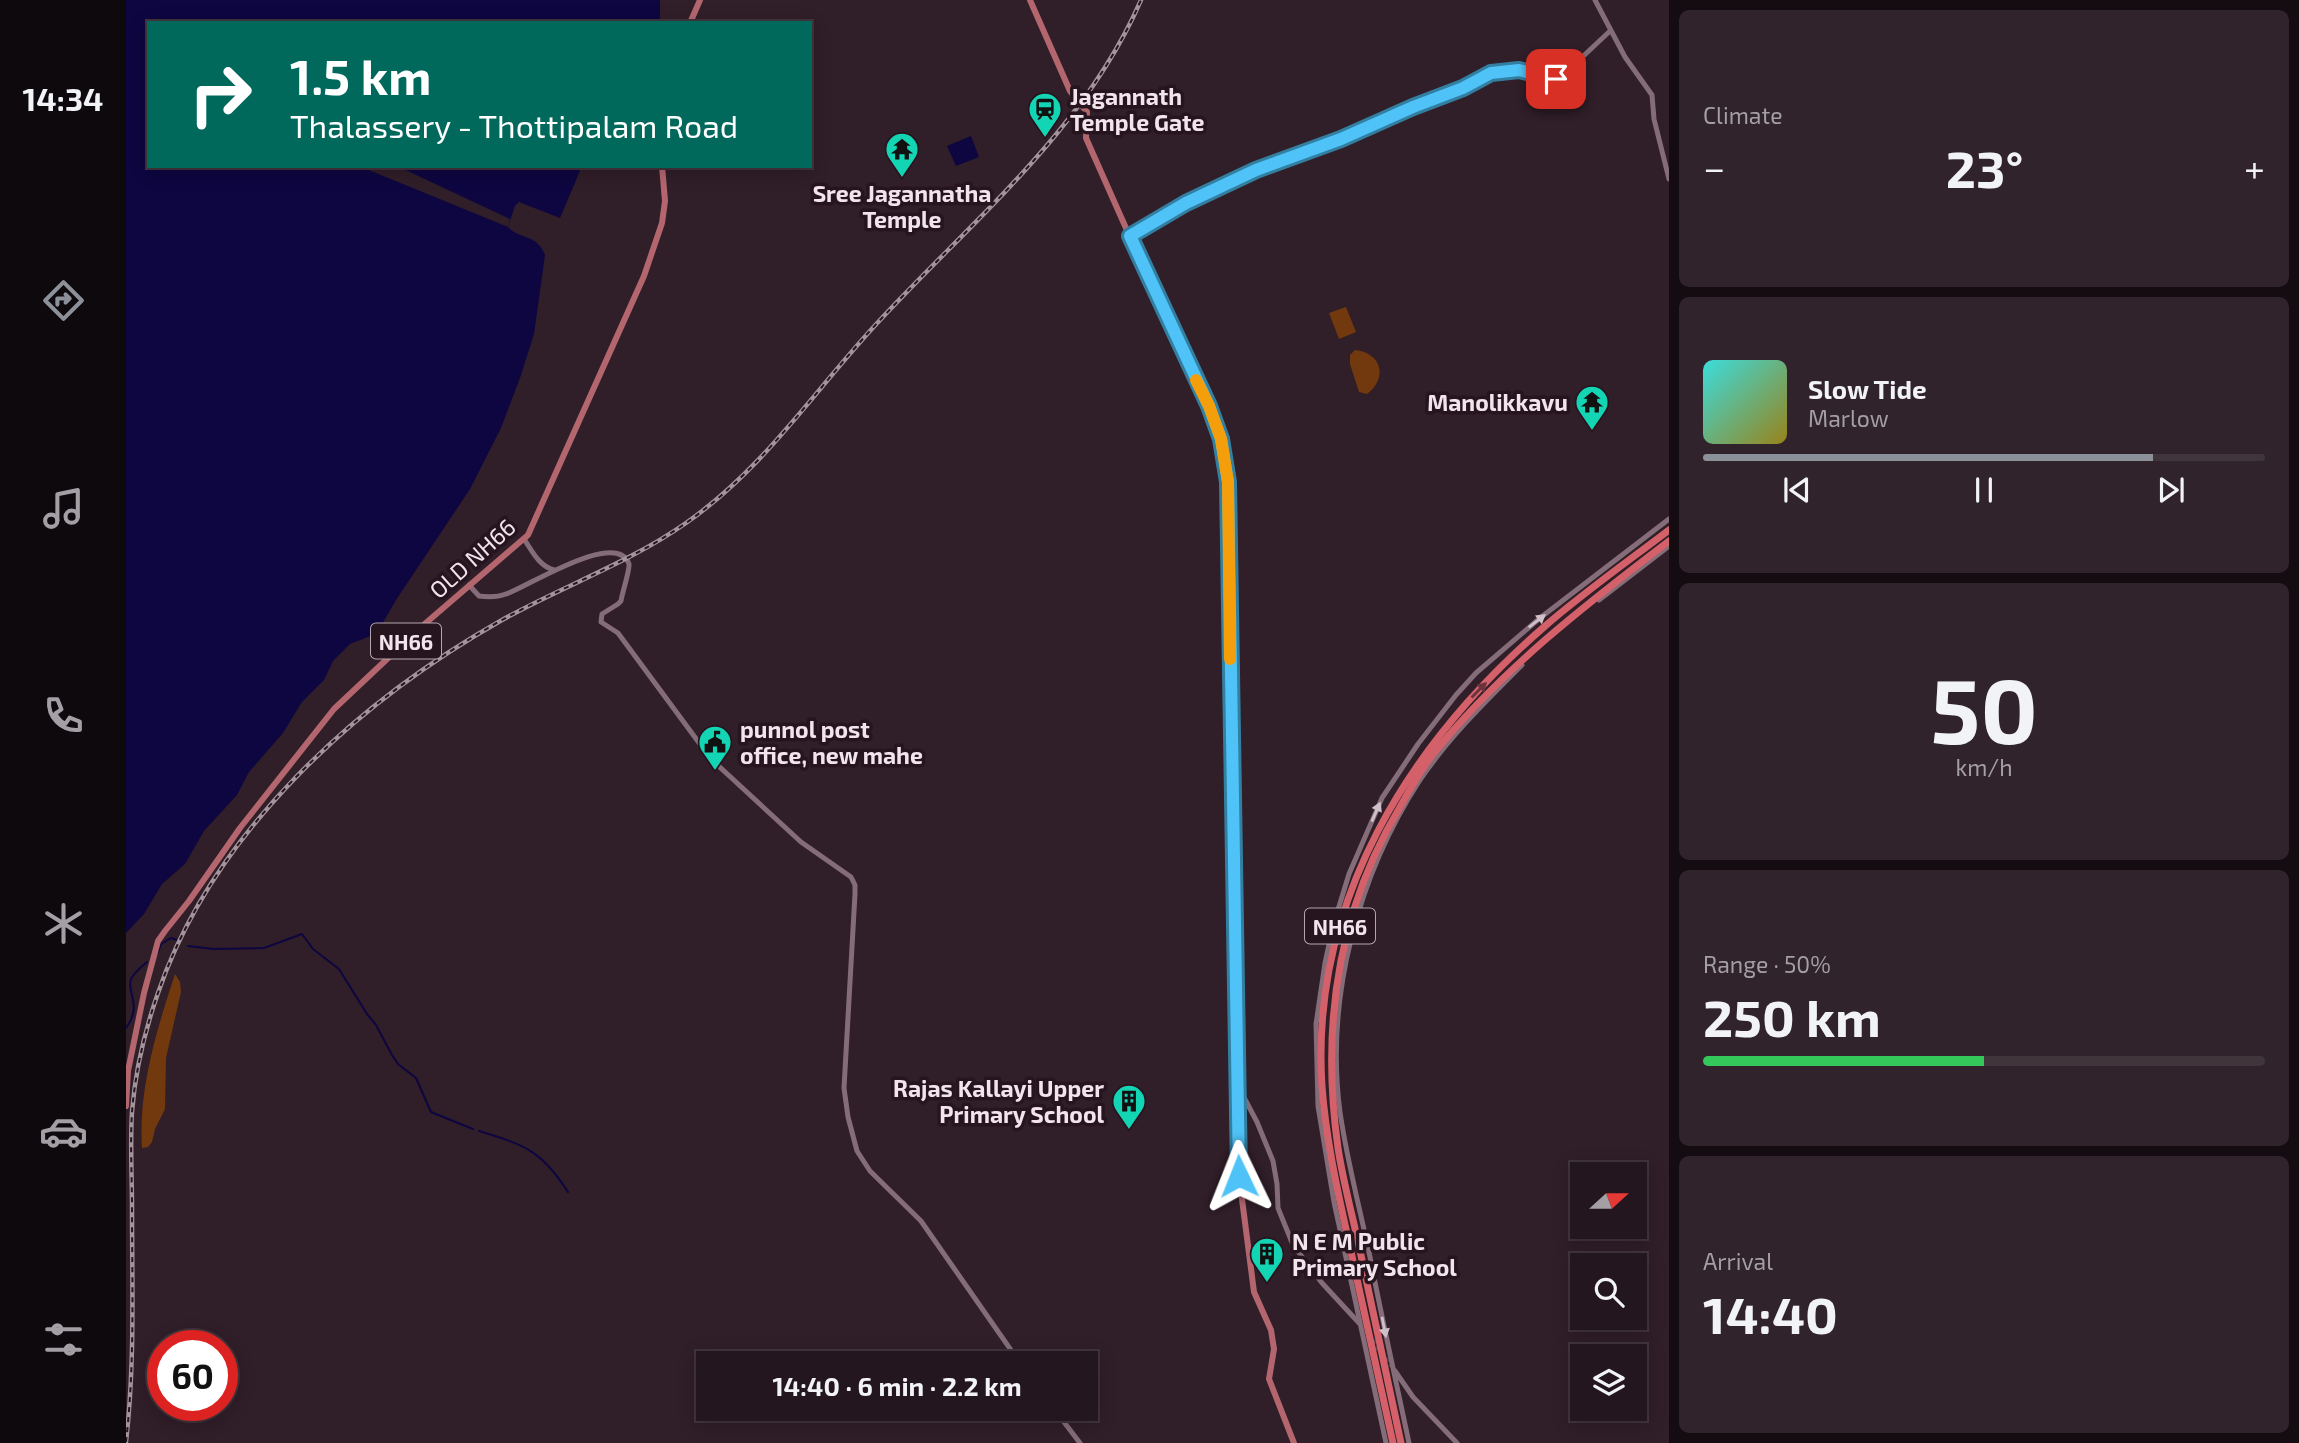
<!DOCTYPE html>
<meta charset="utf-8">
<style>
body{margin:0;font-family:"Exo 2",sans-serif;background:#30232b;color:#f1f3f6;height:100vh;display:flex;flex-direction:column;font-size:26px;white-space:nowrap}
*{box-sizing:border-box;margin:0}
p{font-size:23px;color:#a39fa4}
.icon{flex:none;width:38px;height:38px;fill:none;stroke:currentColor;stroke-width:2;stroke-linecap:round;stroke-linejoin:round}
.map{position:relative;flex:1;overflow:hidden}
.sheet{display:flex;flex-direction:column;gap:10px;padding:10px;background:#140c10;width:630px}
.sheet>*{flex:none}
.guide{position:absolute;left:21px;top:21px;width:665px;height:147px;border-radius:0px;box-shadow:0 4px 18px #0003,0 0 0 2px #41353c;background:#00695c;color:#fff;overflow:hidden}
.needle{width:46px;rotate:69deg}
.tools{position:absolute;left:1444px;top:1162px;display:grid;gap:14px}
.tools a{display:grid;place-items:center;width:77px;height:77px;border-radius:0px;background:#24161e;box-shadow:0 4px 18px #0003,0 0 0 2px #41353c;font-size:35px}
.speed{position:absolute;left:21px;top:1330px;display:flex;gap:14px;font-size:35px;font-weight:700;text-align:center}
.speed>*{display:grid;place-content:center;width:91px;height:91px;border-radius:50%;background:#24161e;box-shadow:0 4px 18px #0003,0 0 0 2px #41353c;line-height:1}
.speed .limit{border:10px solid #d22;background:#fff;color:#111}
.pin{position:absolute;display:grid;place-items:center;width:60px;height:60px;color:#fff;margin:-30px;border-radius:14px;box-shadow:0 4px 10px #0006}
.me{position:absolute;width:77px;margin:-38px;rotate:358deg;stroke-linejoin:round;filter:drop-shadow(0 0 5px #0008)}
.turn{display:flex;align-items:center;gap:24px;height:147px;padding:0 28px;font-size:32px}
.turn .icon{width:91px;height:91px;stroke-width:2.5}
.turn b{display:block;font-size:49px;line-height:60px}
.big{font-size:52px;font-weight:700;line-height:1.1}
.sheet .widget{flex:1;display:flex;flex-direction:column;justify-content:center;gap:10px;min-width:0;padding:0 24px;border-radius:10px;background:#30232b}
.sheet .dial{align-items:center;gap:0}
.dial b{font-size:91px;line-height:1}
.song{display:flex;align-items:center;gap:21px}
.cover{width:84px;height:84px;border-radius:10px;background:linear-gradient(135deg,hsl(180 70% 55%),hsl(50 70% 35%))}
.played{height:7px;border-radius:4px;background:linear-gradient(90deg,#8c9099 80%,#41353c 80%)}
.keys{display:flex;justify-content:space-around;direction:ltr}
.heat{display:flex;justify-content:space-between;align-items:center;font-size:38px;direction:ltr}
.charge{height:10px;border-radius:5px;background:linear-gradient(90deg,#34c759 50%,#41353c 0)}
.trip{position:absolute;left:570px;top:1351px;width:402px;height:70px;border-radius:0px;background:#24161e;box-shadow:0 4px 18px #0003,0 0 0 2px #41353c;font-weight:700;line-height:70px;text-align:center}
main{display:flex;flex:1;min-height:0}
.tab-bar{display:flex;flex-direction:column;width:126px;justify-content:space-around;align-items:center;background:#0e090c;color:#a39fa4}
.tab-bar .icon{width:49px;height:49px}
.tab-bar .on{color:#8c9099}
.tab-bar b{font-size:32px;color:#f1f3f6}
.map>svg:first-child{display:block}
.green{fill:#72390f}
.water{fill:#0d0640}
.pier{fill:#301e28}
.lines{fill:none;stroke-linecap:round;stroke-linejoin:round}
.stream{stroke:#0d0640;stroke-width:2}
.secondary-tunnel{stroke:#4d3c45;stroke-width:5;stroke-dasharray:5 2.5;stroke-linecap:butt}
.secondary{stroke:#846d79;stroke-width:5}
.primary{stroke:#b4666f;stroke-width:6}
.highway{stroke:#d46169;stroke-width:7}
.rail-casing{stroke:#a3949c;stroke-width:4.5}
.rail{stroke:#26141f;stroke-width:2;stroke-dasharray:5;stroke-linecap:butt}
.oneway{fill:#d0c0c9}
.oneway2{fill:#6c333d}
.route-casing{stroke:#337fa1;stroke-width:18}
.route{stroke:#4fc3f7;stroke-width:12}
.slow{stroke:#f59e0b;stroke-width:12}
.labels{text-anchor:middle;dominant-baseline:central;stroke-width:7;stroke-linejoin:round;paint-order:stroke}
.shield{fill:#26141f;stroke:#b4a6ae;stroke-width:2}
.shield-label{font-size:21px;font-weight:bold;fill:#f1e4eb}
.poi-label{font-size:23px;font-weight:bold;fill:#f1e4eb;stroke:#26141f;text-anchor:start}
.street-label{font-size:23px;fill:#f1e4eb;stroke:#26141f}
</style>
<main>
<nav class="tab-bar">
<b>14:34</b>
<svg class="icon on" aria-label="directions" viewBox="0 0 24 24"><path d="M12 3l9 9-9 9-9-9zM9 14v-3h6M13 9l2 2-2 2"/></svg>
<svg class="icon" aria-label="music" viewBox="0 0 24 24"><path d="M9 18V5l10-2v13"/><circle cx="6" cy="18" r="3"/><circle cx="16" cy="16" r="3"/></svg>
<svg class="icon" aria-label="phone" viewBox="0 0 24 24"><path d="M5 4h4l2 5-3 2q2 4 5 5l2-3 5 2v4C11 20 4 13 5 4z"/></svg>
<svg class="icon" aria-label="climate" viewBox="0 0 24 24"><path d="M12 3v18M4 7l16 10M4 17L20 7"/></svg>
<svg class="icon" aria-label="car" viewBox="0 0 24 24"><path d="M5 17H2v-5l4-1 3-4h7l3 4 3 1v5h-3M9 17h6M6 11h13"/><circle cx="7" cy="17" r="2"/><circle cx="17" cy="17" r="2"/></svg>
<svg class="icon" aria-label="filters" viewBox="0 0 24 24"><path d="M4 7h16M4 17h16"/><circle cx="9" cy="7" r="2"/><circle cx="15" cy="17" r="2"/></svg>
</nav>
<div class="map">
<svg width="1543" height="1443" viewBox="0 0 1543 1443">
<rect width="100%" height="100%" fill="#301e28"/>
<!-- green -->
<g class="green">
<path d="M 1220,307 L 1230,332 L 1213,339 L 1203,313 Z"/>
<path d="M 1229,350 C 1256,353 1262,378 1241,394 L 1233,392 L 1224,364 L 1224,355 Z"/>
<path d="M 49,974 L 54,982 L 55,992 L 40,1058 L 39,1109 L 29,1129 L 26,1142 L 22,1147 L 16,1148 C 12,1089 31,1029 49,974 Z"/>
</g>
<!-- water -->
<g class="water">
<path d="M 0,0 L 534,0 L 534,23 L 23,23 L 23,166 L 456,166 L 434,218 L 393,202 L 389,206 L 382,227 C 396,241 410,233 419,255 L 408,334 L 394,378 L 375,428 L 344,489 L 270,600 L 255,626 L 247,635 L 224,644 L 207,661 L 198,680 L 176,702 L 157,733 L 123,772 L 111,795 L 78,831 L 59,864 L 36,884 L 18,914 L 0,933 Z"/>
<path d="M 845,136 L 853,157 L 830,166 L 821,146 Z"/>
</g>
<!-- pier -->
<path class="pier" d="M 233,166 L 271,166 L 384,219 L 382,227 Z"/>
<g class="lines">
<!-- stream -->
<g class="stream">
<path d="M 62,946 L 88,949 L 138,948 L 176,934 L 187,949 L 213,969 L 241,1014 L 250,1025 L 266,1055 L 272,1064 L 290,1078 L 305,1112 L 347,1129"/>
<path d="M 32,952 L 35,944 L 45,938 L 51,940"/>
<path d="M 0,1028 C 17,1005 0,992 5,979 C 8,973 15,967 21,962"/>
<path d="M 353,1131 C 399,1145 416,1151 442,1192"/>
</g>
<!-- secondary-tunnel -->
<path class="secondary-tunnel" d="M 1246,1340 L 1265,1366"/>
<!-- secondary -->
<g class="secondary">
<path d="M 1469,0 L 1499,57 L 1526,95 L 1528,119 L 1543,179"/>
<path d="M 1004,236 L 1060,203 L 1130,170 L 1215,139 L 1287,107 L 1337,88 L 1365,73 L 1393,70 L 1426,78 L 1434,78 L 1484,31"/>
<path d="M 398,539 C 406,551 413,566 428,570"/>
<path d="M 343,585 L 353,596 C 361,597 372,597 380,594 C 398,589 491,528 503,564 C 504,570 496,593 495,601 L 492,604 L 476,614 L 475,622 L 492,633 L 585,759 L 675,842 L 725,877 L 729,885 L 729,894 L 718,1088 L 722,1117 L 731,1151 L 744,1171 L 795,1221 L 894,1363"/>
<path d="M 1473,600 L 1543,546"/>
<path d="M 1112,1086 L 1131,1122 L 1147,1161 L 1151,1184 L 1152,1208 L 1167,1245 L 1196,1283 L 1233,1323"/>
<path d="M 1269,1371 L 1287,1397 L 1331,1443"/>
<path d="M 928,1409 L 954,1443"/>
<path d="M 1260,1443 L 1208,1202 L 1192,1106 L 1190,1024 L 1199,963 L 1207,926 L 1223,874 L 1256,798 L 1292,744 L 1330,695 L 1350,673 L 1414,618 L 1543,519"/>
<path d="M 1283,1443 C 1270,1381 1256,1319 1244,1257 C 1234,1209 1221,1161 1214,1112 C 1199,998 1232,875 1294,780 C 1323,737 1360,701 1396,665"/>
</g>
<!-- primary -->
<g class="primary">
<path d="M 904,0 L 944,91 L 961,112 L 960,138 L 1027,289 L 1083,406 L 1095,439 L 1102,482 L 1113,1176 L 1128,1292 L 1145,1330 L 1148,1349 L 1143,1379 L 1168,1443"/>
<path d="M 564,23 L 574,0"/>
<path d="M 0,1106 L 2,1071 L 18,993 L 32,941 L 39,931 L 63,901 L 114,828 L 208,709 L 294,628 L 402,535 L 518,276 L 536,223 L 539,201 L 536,166"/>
</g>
<!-- highway -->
<g class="highway">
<path d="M 1267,1443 C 1253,1379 1239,1316 1225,1252 C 1213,1197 1200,1142 1196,1086 C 1184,901 1283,744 1418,627 C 1457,593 1501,562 1543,530"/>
<path d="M 1275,1443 C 1261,1378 1247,1312 1233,1246 C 1226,1214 1217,1181 1212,1148 C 1195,1028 1211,912 1274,807 C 1284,789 1295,769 1308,753 C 1375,670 1459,605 1543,541"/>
</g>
<defs>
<path id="rail" d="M 0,1442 C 9,1364 6,1285 6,1207 C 6,1176 4,1144 6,1112 C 9,1073 19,1030 32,993 C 87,832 231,702 376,620 C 437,586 503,563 560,523 C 640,467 689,389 755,319 C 849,218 959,129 1015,0"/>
</defs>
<!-- rail casing -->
<use href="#rail" class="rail-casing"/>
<!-- rail -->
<use href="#rail" class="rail"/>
</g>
<!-- one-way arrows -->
<defs><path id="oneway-solid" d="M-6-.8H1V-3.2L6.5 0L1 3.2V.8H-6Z" transform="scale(1.75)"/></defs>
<g class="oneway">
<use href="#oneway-solid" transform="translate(1411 621) rotate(-38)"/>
<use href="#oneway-solid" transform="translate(1250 812) rotate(-66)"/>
<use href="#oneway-solid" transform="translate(1258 1327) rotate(79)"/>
</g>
<use class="oneway2" href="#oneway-solid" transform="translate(1353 690) rotate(-45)"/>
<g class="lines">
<defs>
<path id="route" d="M 1113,1176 L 1102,482 L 1095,439 L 1083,406 L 1004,236 L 1060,203 L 1130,170 L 1215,139 L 1287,107 L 1337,88 L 1365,73 L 1393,70 L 1430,79"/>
</defs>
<!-- route casing -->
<use href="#route" class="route-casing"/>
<!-- route -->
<use href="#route" class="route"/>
<!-- slow -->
<path class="slow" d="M 1070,380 L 1083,406 L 1095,439 L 1102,482 L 1104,659"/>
</g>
<!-- icons -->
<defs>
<symbol id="station-pin" viewBox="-11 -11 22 30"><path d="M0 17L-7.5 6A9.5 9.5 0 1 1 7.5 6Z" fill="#13d5b3" stroke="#26141f"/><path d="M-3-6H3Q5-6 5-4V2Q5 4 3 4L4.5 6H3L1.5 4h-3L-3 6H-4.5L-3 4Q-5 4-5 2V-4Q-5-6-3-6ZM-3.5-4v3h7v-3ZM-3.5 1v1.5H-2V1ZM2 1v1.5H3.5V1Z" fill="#111"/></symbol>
<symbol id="temple-pin" viewBox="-11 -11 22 30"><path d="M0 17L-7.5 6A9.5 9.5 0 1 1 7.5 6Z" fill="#13d5b3" stroke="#26141f"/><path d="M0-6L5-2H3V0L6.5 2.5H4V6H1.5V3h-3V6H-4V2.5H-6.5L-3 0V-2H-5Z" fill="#111"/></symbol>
<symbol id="civic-pin" viewBox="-11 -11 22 30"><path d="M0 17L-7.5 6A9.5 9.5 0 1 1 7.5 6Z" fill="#13d5b3" stroke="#26141f"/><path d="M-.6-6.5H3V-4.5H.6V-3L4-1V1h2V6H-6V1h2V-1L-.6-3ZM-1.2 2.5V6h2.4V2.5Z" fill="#111"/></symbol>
<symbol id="building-pin" viewBox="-11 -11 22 30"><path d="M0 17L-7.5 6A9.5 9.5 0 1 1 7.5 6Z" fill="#13d5b3" stroke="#26141f"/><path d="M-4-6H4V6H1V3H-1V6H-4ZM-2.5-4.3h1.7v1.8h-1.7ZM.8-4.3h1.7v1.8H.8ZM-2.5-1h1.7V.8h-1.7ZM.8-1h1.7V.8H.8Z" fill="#111"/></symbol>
</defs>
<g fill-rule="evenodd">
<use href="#station-pin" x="900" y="90" width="38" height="52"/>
<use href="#temple-pin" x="757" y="130" width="38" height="52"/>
<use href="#temple-pin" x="1447" y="383" width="38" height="52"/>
<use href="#civic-pin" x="570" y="723" width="38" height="52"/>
<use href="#building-pin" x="984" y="1082" width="38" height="52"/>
<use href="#building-pin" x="1122" y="1235" width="38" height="52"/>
</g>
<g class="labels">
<!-- shield labels -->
<g class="shield">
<rect x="245" y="623.5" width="70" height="35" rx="5"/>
<rect x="1179" y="908.5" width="70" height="35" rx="5"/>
</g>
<g class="shield-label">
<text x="280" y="641">NH66</text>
<text x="1214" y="926">NH66</text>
</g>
<!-- poi labels -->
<g class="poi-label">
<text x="944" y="96">Jagannath<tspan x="944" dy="26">Temple Gate</tspan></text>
<text x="776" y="193" text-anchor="middle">Sree Jagannatha<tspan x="776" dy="26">Temple</tspan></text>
<text x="1442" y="402" text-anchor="end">Manolikkavu</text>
<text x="614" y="729">punnol post<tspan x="614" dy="26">office, new mahe</tspan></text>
<text x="978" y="1088" text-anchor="end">Rajas Kallayi Upper<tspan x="978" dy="26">Primary School</tspan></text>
<text x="1166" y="1241">N E M Public<tspan x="1166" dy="26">Primary School</tspan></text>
</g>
<!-- street labels -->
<g class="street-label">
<text transform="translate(346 558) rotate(-42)">OLD NH66</text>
</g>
</g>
</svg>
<div class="tools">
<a><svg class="needle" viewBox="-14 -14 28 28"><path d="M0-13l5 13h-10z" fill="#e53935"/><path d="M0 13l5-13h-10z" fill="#a39fa4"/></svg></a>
<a><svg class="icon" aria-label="search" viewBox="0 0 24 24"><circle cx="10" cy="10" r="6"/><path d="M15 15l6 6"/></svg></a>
<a><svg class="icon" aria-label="layers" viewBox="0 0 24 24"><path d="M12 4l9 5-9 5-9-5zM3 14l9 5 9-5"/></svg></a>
</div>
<div class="speed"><div class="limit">60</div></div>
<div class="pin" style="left:1430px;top:79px;background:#d93025"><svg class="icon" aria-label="arrive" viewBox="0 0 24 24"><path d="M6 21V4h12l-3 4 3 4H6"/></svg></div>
<svg class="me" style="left:1113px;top:1176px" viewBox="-20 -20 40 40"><path d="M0-17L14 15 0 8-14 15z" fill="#4fc3f7" stroke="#fff" stroke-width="4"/></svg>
<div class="trip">14:40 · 6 min · 2.2 km</div>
<div class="guide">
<div class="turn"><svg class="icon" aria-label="right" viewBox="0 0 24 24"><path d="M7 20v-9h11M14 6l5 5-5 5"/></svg><div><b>1.5 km</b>Thalassery - Thottipalam Road</div></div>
</div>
</div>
<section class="sheet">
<div class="widget"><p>Climate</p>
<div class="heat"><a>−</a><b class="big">23°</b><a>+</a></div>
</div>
<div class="widget">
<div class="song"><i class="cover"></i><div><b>Slow Tide</b><p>Marlow</p></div></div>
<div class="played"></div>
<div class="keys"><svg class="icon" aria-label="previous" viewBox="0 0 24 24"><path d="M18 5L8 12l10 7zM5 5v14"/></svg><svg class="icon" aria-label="pause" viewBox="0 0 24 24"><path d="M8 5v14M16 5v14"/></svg><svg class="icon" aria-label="next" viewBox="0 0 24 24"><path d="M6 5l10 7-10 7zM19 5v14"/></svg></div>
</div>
<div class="widget dial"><b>50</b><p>km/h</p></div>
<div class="widget"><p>Range · 50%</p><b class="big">250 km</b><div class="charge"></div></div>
<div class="widget"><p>Arrival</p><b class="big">14:40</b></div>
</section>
</main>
